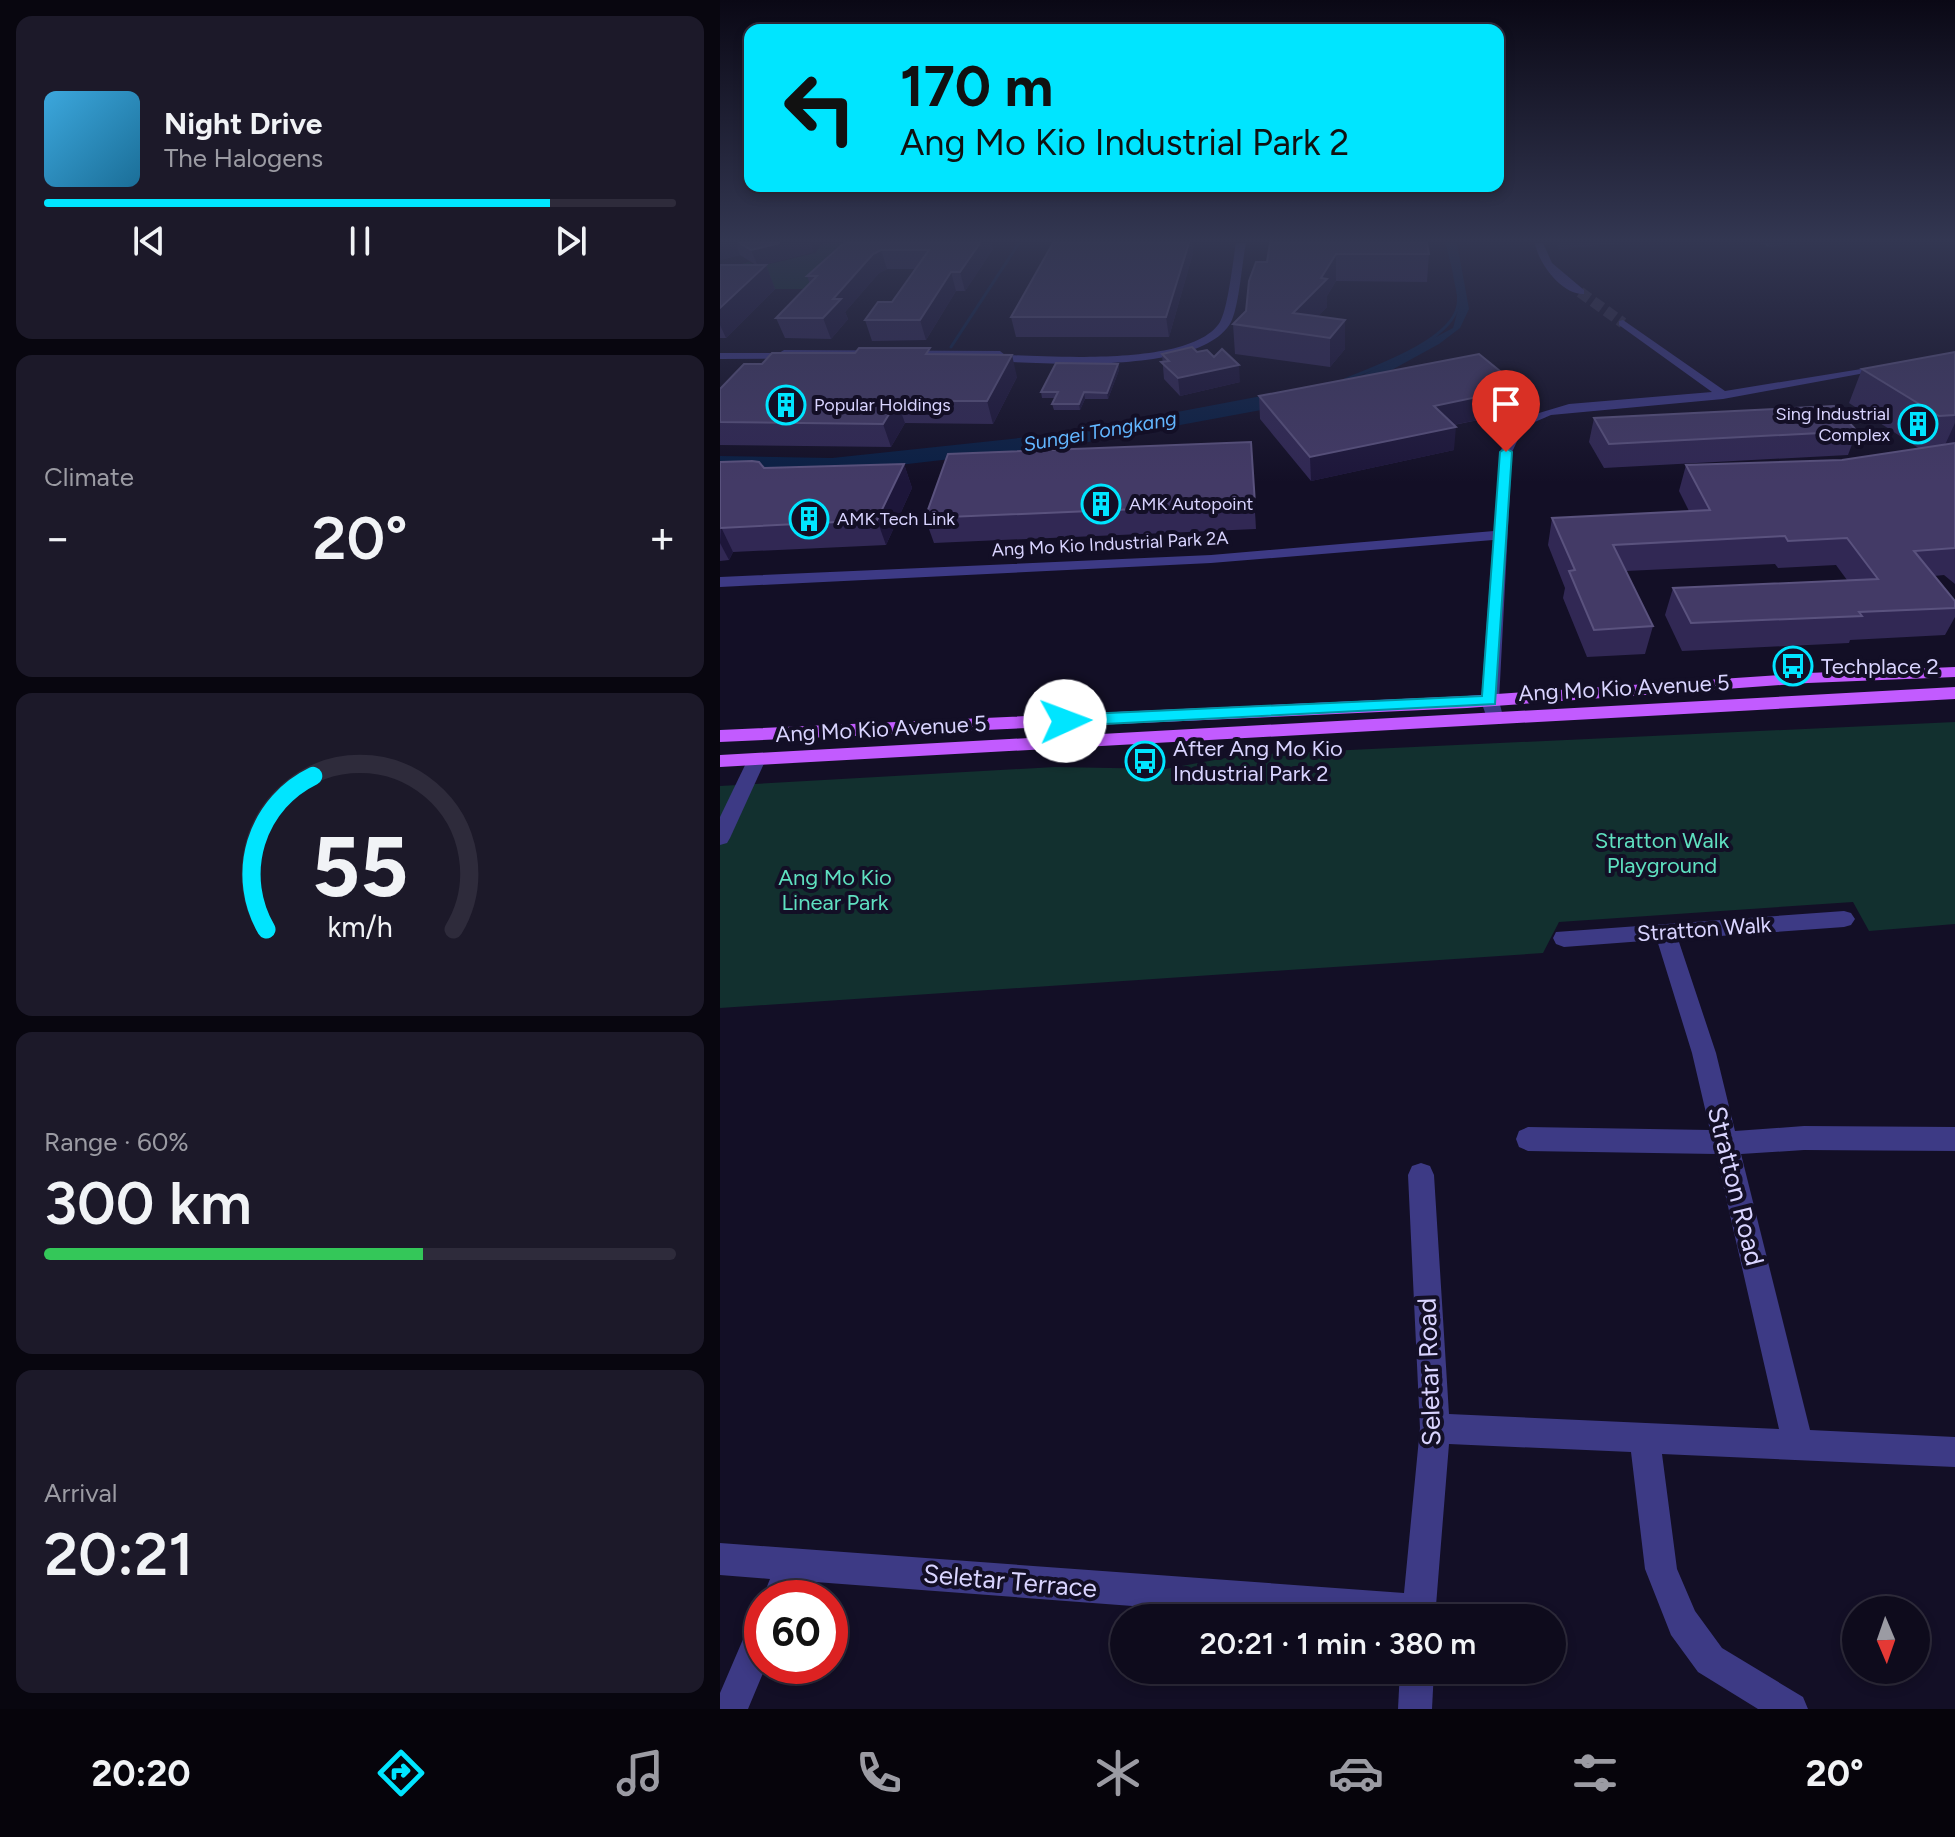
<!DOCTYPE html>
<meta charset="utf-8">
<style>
body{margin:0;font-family:Figtree,sans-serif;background:#1c1929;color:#f1f3f6;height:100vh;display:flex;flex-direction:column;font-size:30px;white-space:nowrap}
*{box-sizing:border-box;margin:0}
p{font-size:26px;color:#9b9ba3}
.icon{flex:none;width:44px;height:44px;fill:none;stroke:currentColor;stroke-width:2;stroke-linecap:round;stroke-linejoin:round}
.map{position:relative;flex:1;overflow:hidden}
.panel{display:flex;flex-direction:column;gap:16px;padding:16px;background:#08060f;width:720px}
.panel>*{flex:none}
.guide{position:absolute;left:24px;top:24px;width:760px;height:168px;border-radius:16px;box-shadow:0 4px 12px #0003,0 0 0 2px #2e2b3b;background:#00e5ff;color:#111;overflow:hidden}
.needle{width:52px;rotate:178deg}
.tools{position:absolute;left:1122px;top:1596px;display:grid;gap:16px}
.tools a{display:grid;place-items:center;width:88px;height:88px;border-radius:50%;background:#0e0b1c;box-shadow:0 4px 12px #0003,0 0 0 2px #2e2b3b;font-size:40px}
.speed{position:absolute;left:24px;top:1580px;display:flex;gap:16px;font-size:40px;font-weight:700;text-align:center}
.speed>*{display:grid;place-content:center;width:104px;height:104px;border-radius:50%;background:#0e0b1c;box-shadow:0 4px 12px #0003,0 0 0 2px #2e2b3b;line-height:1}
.speed .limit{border:12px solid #d22;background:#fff;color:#111}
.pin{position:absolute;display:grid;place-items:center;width:68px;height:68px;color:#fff;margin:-82px -34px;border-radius:50% 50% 50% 0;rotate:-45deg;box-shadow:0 0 8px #0007}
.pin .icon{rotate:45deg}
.me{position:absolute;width:88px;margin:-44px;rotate:88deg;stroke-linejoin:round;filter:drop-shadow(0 0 6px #0008)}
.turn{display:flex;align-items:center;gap:28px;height:168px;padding:0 24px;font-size:36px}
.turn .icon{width:104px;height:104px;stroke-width:2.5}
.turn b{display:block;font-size:56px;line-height:68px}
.big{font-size:60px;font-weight:600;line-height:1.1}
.panel .widget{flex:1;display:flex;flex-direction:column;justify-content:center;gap:12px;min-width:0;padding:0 28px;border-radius:16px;background:#1c1929}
.panel .dial{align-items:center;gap:0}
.dial svg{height:208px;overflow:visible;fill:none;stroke:#2e2b3b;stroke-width:7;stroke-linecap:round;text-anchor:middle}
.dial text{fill:#f1f3f6;stroke:none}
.song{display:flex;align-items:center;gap:24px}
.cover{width:96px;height:96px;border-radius:12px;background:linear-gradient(135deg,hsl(200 70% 55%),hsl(200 70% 35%))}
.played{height:8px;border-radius:4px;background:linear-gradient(90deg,#00e5ff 80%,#2e2b3b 80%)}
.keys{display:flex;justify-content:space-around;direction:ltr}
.heat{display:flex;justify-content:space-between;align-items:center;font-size:44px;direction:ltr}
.charge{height:12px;border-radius:6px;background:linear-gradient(90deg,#34c759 60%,#2e2b3b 0)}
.trip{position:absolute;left:390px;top:1604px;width:456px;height:80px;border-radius:40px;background:#0e0b1c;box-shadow:0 4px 12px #0003,0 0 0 2px #2e2b3b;font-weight:600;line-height:80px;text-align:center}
.menu{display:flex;height:128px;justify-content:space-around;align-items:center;background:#06040b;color:#9b9ba3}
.menu .icon{width:56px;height:56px}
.menu .on{color:#00e5ff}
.menu b{font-size:36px;color:#f1f3f6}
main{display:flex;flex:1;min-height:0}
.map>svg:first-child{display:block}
.green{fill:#12302f}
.water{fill:#0a1f44}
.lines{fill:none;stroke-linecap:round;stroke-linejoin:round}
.stream{stroke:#0a1f44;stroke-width:3}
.minor-tunnel{stroke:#312d47;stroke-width:11;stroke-dasharray:11 5;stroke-linecap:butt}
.minor{fill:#3d3a85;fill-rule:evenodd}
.major{fill:#c25bff;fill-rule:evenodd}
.wall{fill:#312854}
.shaded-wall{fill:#1d163a}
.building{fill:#433a66;stroke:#5a527e;stroke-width:2}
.route{fill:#00e5ff;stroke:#0095a6;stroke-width:2}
.labels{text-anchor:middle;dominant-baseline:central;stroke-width:8;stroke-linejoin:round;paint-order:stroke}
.far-poi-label{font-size:18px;fill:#d9d4ff;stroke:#130f26;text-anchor:start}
.far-street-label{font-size:18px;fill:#d9d4ff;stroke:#130f26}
.far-water-label{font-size:20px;font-style:italic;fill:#62b6ff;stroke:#130f26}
.poi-label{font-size:22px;fill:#d9d4ff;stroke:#130f26;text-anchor:start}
.street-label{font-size:22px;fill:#d9d4ff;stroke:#130f26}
.park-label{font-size:22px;fill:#5fe0c0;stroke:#130f26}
.near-street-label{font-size:26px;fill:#d9d4ff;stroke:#130f26}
</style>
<main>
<section class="panel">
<div class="widget">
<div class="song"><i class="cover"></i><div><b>Night Drive</b><p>The Halogens</p></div></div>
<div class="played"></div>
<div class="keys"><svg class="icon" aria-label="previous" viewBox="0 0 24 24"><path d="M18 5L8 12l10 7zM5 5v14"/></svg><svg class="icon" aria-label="pause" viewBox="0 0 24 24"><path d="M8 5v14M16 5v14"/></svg><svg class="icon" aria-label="next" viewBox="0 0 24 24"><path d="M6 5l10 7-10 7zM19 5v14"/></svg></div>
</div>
<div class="widget"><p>Climate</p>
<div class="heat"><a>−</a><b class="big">20°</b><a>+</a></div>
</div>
<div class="widget dial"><svg viewBox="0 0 100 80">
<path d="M14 69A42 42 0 1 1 86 69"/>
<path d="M14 69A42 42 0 0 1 32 10" stroke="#00e5ff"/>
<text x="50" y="56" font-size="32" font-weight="700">55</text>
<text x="50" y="72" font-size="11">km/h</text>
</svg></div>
<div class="widget"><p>Range · 60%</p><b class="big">300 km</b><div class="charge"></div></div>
<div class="widget"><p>Arrival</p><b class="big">20:21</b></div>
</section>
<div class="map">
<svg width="1235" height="1709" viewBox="0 0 1235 1709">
<rect width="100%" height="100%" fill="#130f26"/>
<!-- green -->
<g class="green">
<path d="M 103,243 L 141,243 L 99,289 L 8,289 L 0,270 L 29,262 L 37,267 L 95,253 Z"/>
<path d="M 1235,722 L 1235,924 L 1149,931 L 1133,902 L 839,922 L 823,953 L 0,1008 L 0,786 L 335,767 L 445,769 L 522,755 Z"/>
</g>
<!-- water -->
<path class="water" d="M 727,243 L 737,243 L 749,309 L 740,328 L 719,344 L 668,372 L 552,408 L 352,445 L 127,471 L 0,472 L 0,456 L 112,458 L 346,433 L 637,378 L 733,328 L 739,306 Z"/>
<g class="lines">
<!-- stream -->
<g class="stream">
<path d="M 231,347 L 299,243"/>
<path d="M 625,380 C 655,367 732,341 738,305 C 741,286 731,262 727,243"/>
</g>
<!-- minor-tunnel -->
<path class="minor-tunnel" d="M 860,292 L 903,323"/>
<!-- minor -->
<g class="minor">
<path d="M 516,243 L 526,243 C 522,262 519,307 511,322 C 482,376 322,363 268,361 L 263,357 L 0,359 L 0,353 L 59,353 L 64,350 L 280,351 L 285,355 C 333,356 472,367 500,322 C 508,308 513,261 516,243 Z"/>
<path d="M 815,243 L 823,243 L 832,263 L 864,290 L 864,294 C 842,295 818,263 815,243 Z"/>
<path d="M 903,320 L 1005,391 L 1166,365 L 1172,368 L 1003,399 L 831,415 L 810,424 L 801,433 L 792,452 L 779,701 L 784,720 L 781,724 L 769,724 L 761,701 L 773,540 L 491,563 L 0,587 L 0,577 L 491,555 L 774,531 L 780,452 L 789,432 L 802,418 L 849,404 L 992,392 L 899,325 L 899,321 Z"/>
<path d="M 37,753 L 46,759 L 10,838 L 7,843 L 0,845 L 0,817 L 28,759 Z"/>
<path d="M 1124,911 L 1131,913 L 1135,919 L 1131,925 L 1124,927 L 958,939 L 996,1053 L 1015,1131 L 1084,1126 L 1235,1127 L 1235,1151 L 1084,1150 L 1021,1154 L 1090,1430 L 1235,1437 L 1235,1467 L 942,1454 L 957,1569 L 975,1611 L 1002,1648 L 1083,1697 L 1088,1709 L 1038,1709 L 978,1672 L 951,1635 L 925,1569 L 911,1452 L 729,1444 L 715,1618 L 571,1618 L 82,1581 L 75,1598 L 42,1599 L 50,1579 L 0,1575 L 0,1543 L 684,1593 L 700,1428 L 688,1175 L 692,1166 L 701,1163 L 710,1166 L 714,1175 L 729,1414 L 1059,1429 L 996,1154 L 808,1151 L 799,1147 L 796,1139 L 799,1131 L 808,1127 L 990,1130 L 972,1053 L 937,940 L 844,947 L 836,944 L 833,938 L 836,932 Z"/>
<path d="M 42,1618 L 42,1666 L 46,1666 L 28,1709 L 0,1709 L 0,1693 L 30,1623 Z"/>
<path d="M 680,1670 L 714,1670 L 712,1709 L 678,1709 Z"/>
</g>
<!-- major -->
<g class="major">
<path d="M 1235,667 L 1235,677 L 1088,683 L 747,708 L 0,742 L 0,730 L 747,696 L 1088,673 Z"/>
<path d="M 1235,687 L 1235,699 L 0,767 L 0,755 Z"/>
</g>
</g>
<!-- wall -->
<g class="wall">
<path d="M 0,243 L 90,243 L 93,252 L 43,265 L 46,265 L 55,289 L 6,338 L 0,338 L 0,265 L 36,265 L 20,255 L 0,260 Z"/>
<path d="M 124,243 L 271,243 L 273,249 L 245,291 L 236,291 L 206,340 L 152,341 L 145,320 L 172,302 L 196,269 L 167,269 L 159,273 L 125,312 L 128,319 L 111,339 L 65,338 L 56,318 L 90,284 L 87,276 Z"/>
<path d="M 333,243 L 472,243 L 473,253 L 449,337 L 296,337 L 291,317 Z"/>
<path d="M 550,243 L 709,254 L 707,282 L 616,281 L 607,296 L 607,307 L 598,316 L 625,349 L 610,367 L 515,354 L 513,324 L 526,311 L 547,262 Z"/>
<path d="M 1040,243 L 1079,243 L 1049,247 Z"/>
<path d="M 477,352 L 520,382 L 460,396 L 444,379 L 442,354 Z"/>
<path d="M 1235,352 L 1235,584 L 1224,575 L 1214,576 L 1235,601 L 1235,617 L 1225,635 L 1130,640 L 1129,643 L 962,651 L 945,615 L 953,588 L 1127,580 L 1116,565 L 1058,568 L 1055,564 L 906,571 L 933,626 L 925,654 L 867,657 L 843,598 L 845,588 L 828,545 L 832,518 L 969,511 L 959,491 L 966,465 L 1122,460 L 1200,449 L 1129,403 L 1142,369 Z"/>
<path d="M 211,354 L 297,377 L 273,424 L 185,423 L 171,447 L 0,445 L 0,389 L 42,364 Z"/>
<path d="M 398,364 L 399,370 L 388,399 L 365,399 L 360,410 L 334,410 L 332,404 L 335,398 L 322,398 L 321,392 Z"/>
<path d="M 784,390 L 786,391 L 783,415 L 734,425 L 734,450 L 591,481 L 540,419 L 539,396 Z"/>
<path d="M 874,418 L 1137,431 L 1128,455 L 884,468 L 869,442 Z"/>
<path d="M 531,442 L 536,529 L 214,543 L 205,518 Z"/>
<path d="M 0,462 L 44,468 L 184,464 L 192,488 L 166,545 L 13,552 L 9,560 L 0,561 Z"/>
</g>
<!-- shaded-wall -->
<g class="shaded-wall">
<path d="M 0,243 L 16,243 L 20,255 L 0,260 Z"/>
<path d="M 60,243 L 90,243 L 93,252 L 38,266 L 31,250 Z"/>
<path d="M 260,243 L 271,243 L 273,249 L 245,291 L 240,272 Z"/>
<path d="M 469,243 L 472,243 L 473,253 L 449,337 L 446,317 Z"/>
<path d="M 839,243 L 899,243 L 838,250 Z"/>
<path d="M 1050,243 L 1079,243 L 1049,247 Z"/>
<path d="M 161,250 L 167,269 L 159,273 L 125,312 L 128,319 L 111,339 L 103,318 L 113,299 L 153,254 Z"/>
<path d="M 616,254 L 616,281 L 607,296 L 607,307 L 582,334 L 573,313 L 601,278 Z"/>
<path d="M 46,265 L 55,289 L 6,338 L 0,325 L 0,308 Z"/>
<path d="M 231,272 L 236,291 L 206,340 L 200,320 Z"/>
<path d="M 625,320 L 625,349 L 610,367 L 610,338 Z"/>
<path d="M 292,355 L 297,377 L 273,424 L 267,401 Z"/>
<path d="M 398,364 L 399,370 L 388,399 L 387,393 Z"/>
<path d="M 519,365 L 520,382 L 460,396 L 458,378 Z"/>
<path d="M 786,376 L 784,392 L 786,391 L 783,415 L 712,429 L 714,406 L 771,379 Z"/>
<path d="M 364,392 L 365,399 L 360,410 L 359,404 Z"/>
<path d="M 177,401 L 185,423 L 171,447 L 163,424 Z"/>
<path d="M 1235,423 L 1235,444 L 1224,447 Z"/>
<path d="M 736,427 L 734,450 L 591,481 L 590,457 Z"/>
<path d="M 184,464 L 192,488 L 166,545 L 157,520 Z"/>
<path d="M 1,527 L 13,552 L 9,560 L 0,543 Z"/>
</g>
<!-- building -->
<g class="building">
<path d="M 20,243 L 60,243 L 31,250 Z"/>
<path d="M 124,243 L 260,243 L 240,272 L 231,272 L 200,320 L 145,320 L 158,302 L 172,302 L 209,250 L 161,250 L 153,254 L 113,299 L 121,299 L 103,318 L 56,318 L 97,276 L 87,276 Z"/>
<path d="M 333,243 L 469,243 L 446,317 L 291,317 Z"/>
<path d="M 550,243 L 707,243 L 709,254 L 616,254 L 601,278 L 607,279 L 573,313 L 625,320 L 610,338 L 513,324 L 526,311 L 529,281 L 536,262 L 547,262 Z"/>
<path d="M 0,265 L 46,265 L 0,308 Z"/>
<path d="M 472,347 L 477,352 L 487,350 L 494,357 L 502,349 L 519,365 L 458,378 L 441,362 L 449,361 L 442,354 Z"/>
<path d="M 139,348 L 210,348 L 206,354 L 292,355 L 267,401 L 177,401 L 163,424 L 0,422 L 0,389 L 24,364 L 42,364 L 52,353 L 135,353 Z"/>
<path d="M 1235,352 L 1235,415 L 1219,416 L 1142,369 Z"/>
<path d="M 759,354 L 786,376 L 771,379 L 786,391 L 714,406 L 736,427 L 590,457 L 539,396 Z"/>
<path d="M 336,363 L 398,364 L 387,393 L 364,392 L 359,404 L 332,404 L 338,392 L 321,392 Z"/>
<path d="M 1114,406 L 1137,431 L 889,444 L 874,418 Z"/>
<path d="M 531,442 L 535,504 L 205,518 L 228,454 Z"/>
<path d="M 1235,443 L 1235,548 L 1194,551 L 1235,601 L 1235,608 L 1139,612 L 1142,616 L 971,623 L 953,588 L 1158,579 L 1127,538 L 1068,541 L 1065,536 L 893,545 L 933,626 L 874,630 L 849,571 L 855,570 L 832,518 L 990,510 L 966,465 L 1122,460 Z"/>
<path d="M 32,461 L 39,462 L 44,468 L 184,464 L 157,520 L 0,528 L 0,462 Z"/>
</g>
<!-- sky -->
<linearGradient id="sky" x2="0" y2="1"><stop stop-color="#0a0815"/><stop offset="0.5" stop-color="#333752"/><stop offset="1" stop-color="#333752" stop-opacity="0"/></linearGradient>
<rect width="1235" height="482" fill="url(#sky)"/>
<!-- route -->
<path class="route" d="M 786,448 L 792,452 L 775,704 L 345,726 L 337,721 L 345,715 L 762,696 L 780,452 Z"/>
<!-- icons -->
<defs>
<symbol id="building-ring" viewBox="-11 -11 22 22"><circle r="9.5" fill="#130f26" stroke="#00e5ff" stroke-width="1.5"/><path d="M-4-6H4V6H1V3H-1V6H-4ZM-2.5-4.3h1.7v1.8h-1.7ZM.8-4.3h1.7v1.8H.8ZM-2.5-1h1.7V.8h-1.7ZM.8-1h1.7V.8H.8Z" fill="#00e5ff"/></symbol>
<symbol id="bus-ring" viewBox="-11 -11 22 22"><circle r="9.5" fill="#130f26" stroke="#00e5ff" stroke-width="1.5"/><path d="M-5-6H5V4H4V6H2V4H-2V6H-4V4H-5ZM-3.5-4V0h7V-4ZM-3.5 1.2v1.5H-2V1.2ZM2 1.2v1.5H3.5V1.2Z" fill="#00e5ff"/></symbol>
</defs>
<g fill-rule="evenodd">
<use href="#building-ring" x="44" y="383" width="44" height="44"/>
<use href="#building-ring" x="1176" y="402" width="44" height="44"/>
<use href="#building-ring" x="359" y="482" width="44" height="44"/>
<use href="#building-ring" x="67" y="497" width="44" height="44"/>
<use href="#bus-ring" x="1051" y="644" width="44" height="44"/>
<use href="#bus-ring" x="403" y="739" width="44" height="44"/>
</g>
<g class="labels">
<!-- far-poi labels -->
<g class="far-poi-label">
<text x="94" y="405">Popular Holdings</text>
<text x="1170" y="414" text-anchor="end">Sing Industrial<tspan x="1170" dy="21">Complex</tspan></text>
<text x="409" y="504">AMK Autopoint</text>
<text x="117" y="519">AMK Tech Link</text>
</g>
<!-- far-street labels -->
<g class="far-street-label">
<text transform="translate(390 544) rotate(-3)">Ang Mo Kio Industrial Park 2A</text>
</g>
<!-- far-water labels -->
<g class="far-water-label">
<text transform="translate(380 431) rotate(-10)">Sungei Tongkang</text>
</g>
<!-- poi labels -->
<g class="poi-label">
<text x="1101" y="666">Techplace 2</text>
<text x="453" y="748">After Ang Mo Kio<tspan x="453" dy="25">Industrial Park 2</tspan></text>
</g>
<!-- street labels -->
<g class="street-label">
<text transform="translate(904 688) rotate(-3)">Ang Mo Kio Avenue 5</text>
<text transform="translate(161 729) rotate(-3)">Ang Mo Kio Avenue 5</text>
<text transform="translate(984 929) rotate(-4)">Stratton Walk</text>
</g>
<!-- park labels -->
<g class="park-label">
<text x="942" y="840">Stratton Walk<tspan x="942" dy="25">Playground</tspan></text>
<text x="115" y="877">Ang Mo Kio<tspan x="115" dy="25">Linear Park</tspan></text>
</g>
<!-- near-street labels -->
<g class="near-street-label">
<text transform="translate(1016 1186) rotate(76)">Stratton Road</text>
<text transform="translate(709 1372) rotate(-92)">Seletar Road</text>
<text transform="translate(290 1581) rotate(5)">Seletar Terrace</text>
</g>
</g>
</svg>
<div class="tools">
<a><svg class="needle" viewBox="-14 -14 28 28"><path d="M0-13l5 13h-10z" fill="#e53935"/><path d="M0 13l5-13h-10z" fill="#9b9ba3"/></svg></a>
</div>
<div class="speed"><div class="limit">60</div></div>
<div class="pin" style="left:786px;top:452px;background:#d93025"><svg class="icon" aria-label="arrive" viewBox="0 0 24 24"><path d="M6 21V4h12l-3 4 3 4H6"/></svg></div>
<svg class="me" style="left:345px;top:721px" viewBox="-20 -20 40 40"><circle r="19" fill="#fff"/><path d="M0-13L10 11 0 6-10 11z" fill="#00e5ff"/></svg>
<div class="trip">20:21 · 1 min · 380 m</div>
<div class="guide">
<div class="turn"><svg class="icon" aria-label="left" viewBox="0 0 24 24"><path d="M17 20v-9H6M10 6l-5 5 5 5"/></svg><div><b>170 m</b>Ang Mo Kio Industrial Park 2</div></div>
</div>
</div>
</main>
<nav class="menu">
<b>20:20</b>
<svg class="icon on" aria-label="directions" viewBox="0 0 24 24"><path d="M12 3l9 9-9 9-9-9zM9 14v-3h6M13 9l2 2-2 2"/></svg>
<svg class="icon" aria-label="music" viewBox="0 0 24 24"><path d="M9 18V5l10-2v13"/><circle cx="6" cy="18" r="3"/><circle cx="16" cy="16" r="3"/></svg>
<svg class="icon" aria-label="phone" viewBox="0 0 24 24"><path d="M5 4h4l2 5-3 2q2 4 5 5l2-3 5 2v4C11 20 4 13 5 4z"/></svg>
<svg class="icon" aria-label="climate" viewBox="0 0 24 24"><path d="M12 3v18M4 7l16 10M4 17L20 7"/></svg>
<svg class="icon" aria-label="car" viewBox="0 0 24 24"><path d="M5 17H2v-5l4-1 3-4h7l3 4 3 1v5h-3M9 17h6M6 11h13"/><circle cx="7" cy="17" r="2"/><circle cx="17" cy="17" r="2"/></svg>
<svg class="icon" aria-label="filters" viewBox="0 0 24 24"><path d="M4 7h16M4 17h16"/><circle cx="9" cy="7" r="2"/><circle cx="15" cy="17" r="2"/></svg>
<b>20°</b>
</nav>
